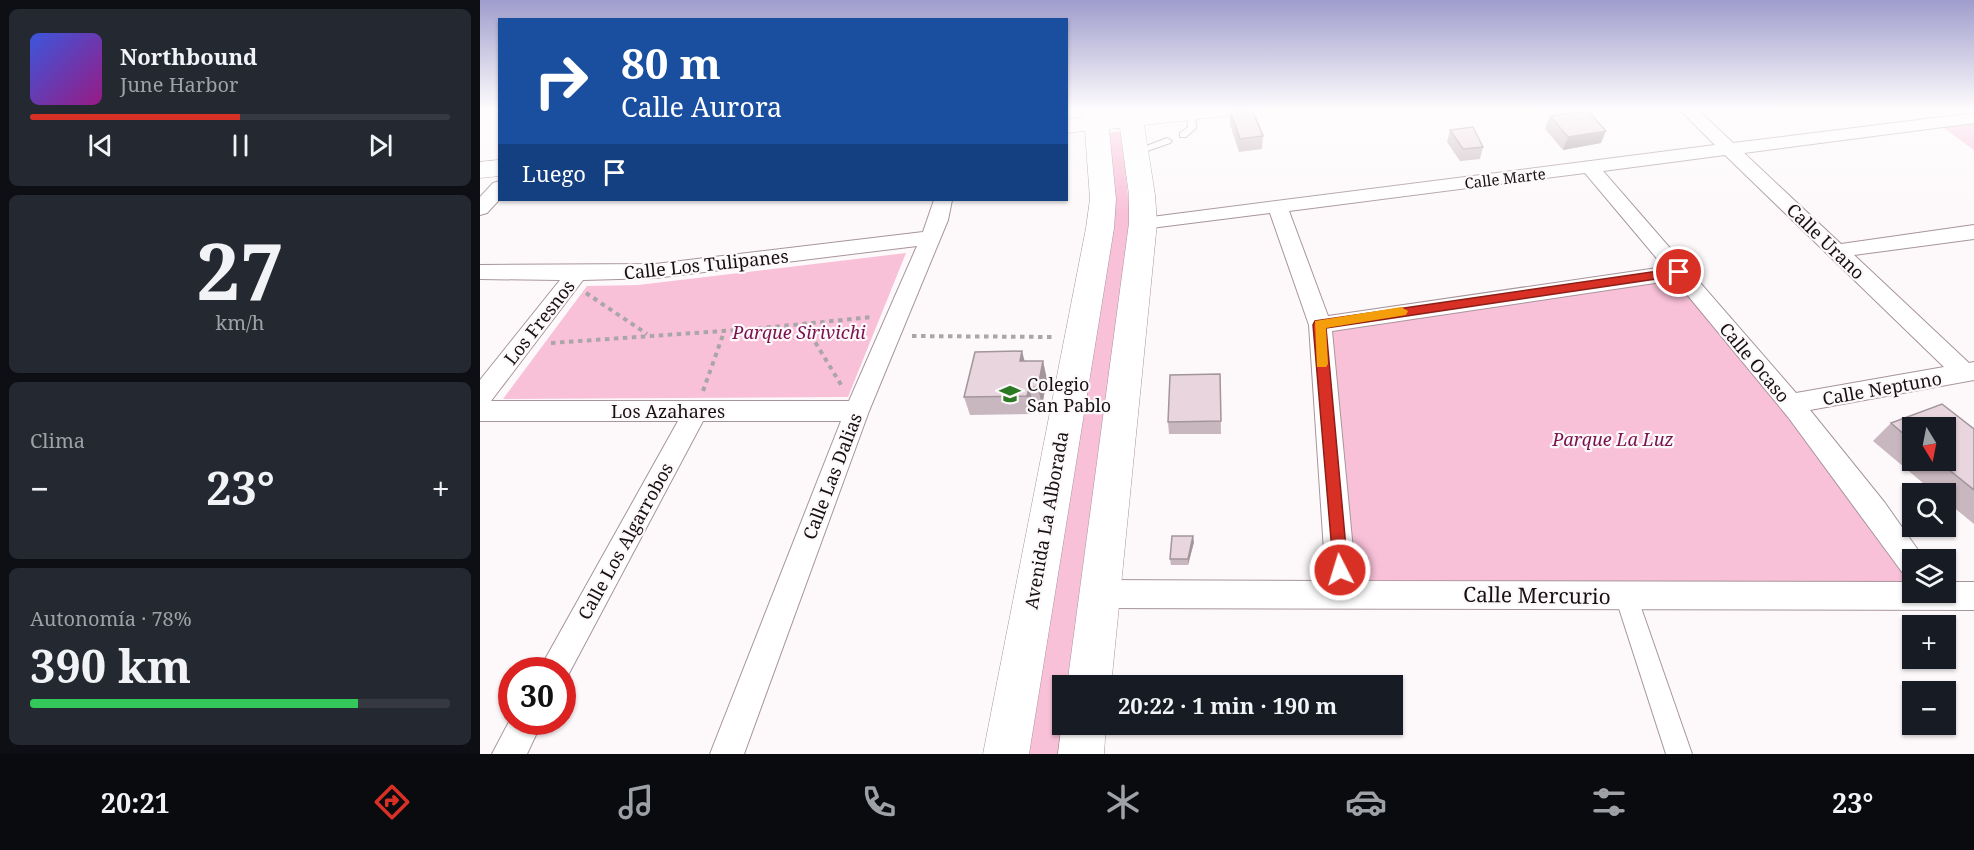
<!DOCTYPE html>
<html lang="es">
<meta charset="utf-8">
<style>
body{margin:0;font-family:"Noto Serif",serif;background:#242831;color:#f1f3f6;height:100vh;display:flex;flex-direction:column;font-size:22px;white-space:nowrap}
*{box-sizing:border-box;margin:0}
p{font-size:20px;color:#9ea1a6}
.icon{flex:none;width:33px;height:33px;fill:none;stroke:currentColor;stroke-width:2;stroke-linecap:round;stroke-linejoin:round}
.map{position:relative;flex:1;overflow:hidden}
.drawer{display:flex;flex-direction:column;gap:9px;padding:9px;background:#0d0f14;width:480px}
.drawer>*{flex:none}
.guide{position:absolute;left:18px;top:18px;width:570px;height:183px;border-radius:0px;box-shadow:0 2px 4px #0004;background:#1a4fa0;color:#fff;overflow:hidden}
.needle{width:39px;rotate:170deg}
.fabs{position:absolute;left:1422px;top:417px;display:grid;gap:12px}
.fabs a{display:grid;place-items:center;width:54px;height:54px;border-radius:0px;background:#171b24;box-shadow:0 2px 4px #0004;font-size:30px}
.speed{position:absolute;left:18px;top:657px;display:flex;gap:12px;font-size:30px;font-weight:700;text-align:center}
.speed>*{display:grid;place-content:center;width:78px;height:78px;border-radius:50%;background:#171b24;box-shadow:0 2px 4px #0004;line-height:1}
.speed .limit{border:9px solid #d22;background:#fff;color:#111}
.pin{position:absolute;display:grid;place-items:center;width:51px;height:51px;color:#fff;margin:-26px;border:3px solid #fff;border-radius:50%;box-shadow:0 2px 6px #0007}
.me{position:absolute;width:66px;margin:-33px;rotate:355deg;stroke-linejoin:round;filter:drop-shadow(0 0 4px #0008)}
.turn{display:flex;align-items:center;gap:21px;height:126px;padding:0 24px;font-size:27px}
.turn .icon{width:78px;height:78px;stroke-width:2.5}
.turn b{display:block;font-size:42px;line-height:51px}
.then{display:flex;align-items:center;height:57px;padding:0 24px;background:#0003;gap:12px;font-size:22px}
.big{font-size:45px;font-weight:700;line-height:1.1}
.drawer .card{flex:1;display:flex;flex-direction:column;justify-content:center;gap:9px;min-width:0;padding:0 21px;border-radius:9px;background:#242831}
.drawer .dial{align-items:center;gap:0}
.dial b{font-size:78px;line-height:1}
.song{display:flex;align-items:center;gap:18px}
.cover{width:72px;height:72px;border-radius:9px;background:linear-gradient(135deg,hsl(230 70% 55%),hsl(310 70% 35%))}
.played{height:6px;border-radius:3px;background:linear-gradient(90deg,#d93025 50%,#363941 50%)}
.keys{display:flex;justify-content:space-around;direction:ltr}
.heat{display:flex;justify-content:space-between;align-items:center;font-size:33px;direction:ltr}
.charge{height:9px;border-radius:4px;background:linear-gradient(90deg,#34c759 78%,#363941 0)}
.trip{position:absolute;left:572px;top:675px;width:351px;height:60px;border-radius:0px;background:#171b24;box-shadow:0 2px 4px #0004;font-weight:700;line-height:60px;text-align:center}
.tabs{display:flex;height:96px;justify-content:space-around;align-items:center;background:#090b0e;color:#9ea1a6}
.tabs .icon{width:42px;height:42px}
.tabs .active{color:#d93025}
.tabs b{font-size:27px;color:#f1f3f6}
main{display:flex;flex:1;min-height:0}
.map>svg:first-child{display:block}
.green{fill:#f9c1d8}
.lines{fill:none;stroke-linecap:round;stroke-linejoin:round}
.service-casing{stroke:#a7959c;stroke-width:2}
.pedestrian-casing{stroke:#a7959c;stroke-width:2}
.minor-casing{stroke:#a7959c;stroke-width:2}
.secondary-casing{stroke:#a7959c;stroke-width:1}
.path{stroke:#aaa5a7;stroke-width:4;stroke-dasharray:4.5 4.5;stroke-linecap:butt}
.service{fill:#fff;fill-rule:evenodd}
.pedestrian{fill:#fff;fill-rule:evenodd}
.minor{fill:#fff;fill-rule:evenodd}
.secondary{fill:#fff;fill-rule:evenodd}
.wall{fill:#c8b7be;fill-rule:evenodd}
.shaded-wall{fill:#a2959b}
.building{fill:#e8d5dd;stroke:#a2959b;stroke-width:1.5}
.route{fill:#d93025;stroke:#8d1f18;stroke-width:1.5}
.slow{fill:#f59e0b}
.labels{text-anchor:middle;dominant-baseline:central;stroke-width:4.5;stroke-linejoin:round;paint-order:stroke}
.far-street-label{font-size:15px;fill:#171013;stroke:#fdf9fb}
.street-label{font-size:18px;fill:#171013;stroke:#fdf9fb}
.park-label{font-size:18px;font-style:italic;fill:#7a114d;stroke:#fdf9fb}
.poi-label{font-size:18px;fill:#171013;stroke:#fdf9fb;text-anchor:start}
.near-street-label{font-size:21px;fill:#171013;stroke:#fdf9fb}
</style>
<main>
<section class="drawer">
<div class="card">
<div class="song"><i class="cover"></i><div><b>Northbound</b><p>June Harbor</p></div></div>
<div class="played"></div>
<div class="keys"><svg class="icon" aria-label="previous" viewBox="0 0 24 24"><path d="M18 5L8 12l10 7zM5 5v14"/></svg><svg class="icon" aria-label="pause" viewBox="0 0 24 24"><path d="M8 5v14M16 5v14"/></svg><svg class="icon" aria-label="next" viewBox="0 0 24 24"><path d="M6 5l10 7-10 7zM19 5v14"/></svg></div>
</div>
<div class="card dial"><b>27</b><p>km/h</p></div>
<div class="card"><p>Clima</p>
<div class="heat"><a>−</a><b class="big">23°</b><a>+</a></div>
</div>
<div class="card"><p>Autonomía · 78%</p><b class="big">390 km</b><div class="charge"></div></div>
</section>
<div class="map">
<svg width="1494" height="754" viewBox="0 0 1494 754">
<rect width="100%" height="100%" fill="#fdf9fb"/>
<!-- green -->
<g class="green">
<path d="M 1494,118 L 1494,150 L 1457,123 Z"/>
<path d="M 641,131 L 651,223 L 589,685 L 582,686 L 579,754 L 540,754 L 620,134 Z"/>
<path d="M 426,253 L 368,397 L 23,399 L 107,286 L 158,285 Z"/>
<path d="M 1199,272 L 1394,509 L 1432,563 L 1432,592 L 862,593 L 840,325 Z"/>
</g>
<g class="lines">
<defs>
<g id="service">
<path d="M 711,109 L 715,112 L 716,128 L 706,137 L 700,137 L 700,133 L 708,127 L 707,112 Z"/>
<path d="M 687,138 L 692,141 L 690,143 L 656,155 L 651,152 Z"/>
</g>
<path id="pedestrian" d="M 1146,586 L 1154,589 L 1157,596 L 1212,754 L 1186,754 L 1135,596 L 1138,589 Z"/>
<g id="minor">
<path d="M 1199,109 L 1217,109 L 1253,143 L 1494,113 L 1494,123 L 1264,153 L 1361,244 L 1494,225 L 1494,239 L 1374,255 L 1489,363 L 1494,362 L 1494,380 L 1330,410 L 1405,503 L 1445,560 L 1432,560 L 1432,576 L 1422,572 L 1308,417 L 1195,280 L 852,331 L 876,581 L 1432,582 L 1432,592 L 1466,592 L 1466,582 L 1494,582 L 1494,610 L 619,608 L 609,604 L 604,594 L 609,584 L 619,580 L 846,581 L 829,325 L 790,213 L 663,229 L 656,227 L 653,223 L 656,219 L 1235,145 ZM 1245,155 L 1464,367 L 1316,393 L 1123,171 ZM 1105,173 L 1184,267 L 848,316 L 809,211 Z"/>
<path d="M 20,181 L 20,199 L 7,213 L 0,215 L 0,197 L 13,183 Z"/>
<path d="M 454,200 L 472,200 L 468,220 L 389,411 L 264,754 L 230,754 L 361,421 L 223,421 L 85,681 L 82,682 L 82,670 L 59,670 L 198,421 L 0,421 L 0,380 L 80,280 L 0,279 L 0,265 L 175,264 L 443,232 ZM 437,246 L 369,401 L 11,401 L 103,280 L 175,278 Z"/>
<path d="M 32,716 L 32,722 L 62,722 L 47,754 L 12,754 Z"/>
</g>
<g id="secondary">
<path d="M 603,109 L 627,109 L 627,114 L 638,113 L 637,109 L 661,109 L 661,111 L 758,109 L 754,114 L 746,116 L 664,125 L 675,195 L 677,223 L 631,686 L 587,686 L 649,223 L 649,195 L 640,128 L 629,129 L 636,199 L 634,228 L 549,754 L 503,754 L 606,228 L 610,199 L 605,131 L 586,133 L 586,119 L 604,117 Z"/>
<path d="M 20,160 L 20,176 L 0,178 L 0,162 Z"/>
<path d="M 582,723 L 626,724 L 624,754 L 578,754 Z"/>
</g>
</defs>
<!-- service casing -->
<use href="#service" class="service-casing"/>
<!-- pedestrian casing -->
<use href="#pedestrian" class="pedestrian-casing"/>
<!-- minor casing -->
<use href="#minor" class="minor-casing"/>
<!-- secondary casing -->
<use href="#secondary" class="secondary-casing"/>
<!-- path -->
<g class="path">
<path d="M 106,293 L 167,334"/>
<path d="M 326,327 L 363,388"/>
<path d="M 432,336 L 575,337"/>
<path d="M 71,343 L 272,329 L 392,317"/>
<path d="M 223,391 L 244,332"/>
</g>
<!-- service -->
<use href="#service" class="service"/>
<!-- pedestrian -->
<use href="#pedestrian" class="pedestrian"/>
<!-- minor -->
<use href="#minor" class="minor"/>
<!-- secondary -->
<use href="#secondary" class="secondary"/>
</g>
<!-- wall -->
<g class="wall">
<path d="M 750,111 L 783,136 L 782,149 L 759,152 L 750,124 Z"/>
<path d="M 1070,116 L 1121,143 L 1083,150 L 1065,129 Z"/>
<path d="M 970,130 L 1003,147 L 1000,159 L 980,161 L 967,142 Z"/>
<path d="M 545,361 L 567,379 L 562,406 L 554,406 L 553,414 L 490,415 L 484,397 Z"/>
<path d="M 740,374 L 741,434 L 689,434 L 688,422 Z"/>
<path d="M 1411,423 L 1494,429 L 1494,524 L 1466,501 L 1466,494 L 1456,494 L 1393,441 ZM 1432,428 L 1466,460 L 1432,460 Z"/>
<path d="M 714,542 L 708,565 L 691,565 L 690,559 Z"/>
</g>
<!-- shaded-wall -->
<g class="shaded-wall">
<path d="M 1126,131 L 1121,143 L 1083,150 L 1088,137 Z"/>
<path d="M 542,351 L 547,370 L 540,361 Z"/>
<path d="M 563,361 L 567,379 L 562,406 L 558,387 Z"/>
<path d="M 549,388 L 554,406 L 553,414 L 547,396 Z"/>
<path d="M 713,536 L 714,542 L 708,565 L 708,559 Z"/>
</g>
<!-- building -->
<g class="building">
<path d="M 772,109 L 783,136 L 760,139 L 750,111 Z"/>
<path d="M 1108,111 L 1126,131 L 1088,137 L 1070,116 Z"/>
<path d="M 993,127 L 1003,147 L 983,149 L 970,130 Z"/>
<path d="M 542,351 L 540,361 L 563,361 L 558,387 L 549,388 L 547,396 L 484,397 L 495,352 Z"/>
<path d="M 740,374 L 741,421 L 688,422 L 690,375 Z"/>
<path d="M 1462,404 L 1494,429 L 1494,490 L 1457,460 L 1466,460 L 1466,428 L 1432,428 L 1432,441 L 1411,423 Z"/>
<path d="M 692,536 L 713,536 L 708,559 L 690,559 Z"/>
</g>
<!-- sky -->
<linearGradient id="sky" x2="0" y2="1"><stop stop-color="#9f9dcc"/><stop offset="0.51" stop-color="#fefcfd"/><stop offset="1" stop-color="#fefcfd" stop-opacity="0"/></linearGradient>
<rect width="1494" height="214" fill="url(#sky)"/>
<!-- route -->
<path class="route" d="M 1199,268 L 1205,272 L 1203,275 L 846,328 L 868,570 L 866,575 L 860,577 L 854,575 L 833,325 L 835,321 Z"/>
<!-- slow -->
<path class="slow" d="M 921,307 L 928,311 L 926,315 L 846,328 L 848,364 L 846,367 L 837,367 L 835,321 Z"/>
<!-- icons -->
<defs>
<symbol id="school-bare" viewBox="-9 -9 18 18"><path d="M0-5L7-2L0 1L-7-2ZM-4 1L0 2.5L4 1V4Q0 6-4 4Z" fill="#2b7922" stroke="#fdf9fb" stroke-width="2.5" paint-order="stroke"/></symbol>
</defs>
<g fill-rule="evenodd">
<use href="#school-bare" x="515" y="379" width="30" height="30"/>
</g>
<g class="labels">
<!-- far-street labels -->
<g class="far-street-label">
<text transform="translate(1025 178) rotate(-7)">Calle Marte</text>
</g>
<!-- street labels -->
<g class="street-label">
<text transform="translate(1346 241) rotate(44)">Calle Urano</text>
<text transform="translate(226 264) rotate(-6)">Calle Los Tulipanes</text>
<text transform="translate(59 322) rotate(-52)">Los Fresnos</text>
<text transform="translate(1275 362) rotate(50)">Calle Ocaso</text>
<text transform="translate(1402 388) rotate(-10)">Calle Neptuno</text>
<text x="188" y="411">Los Azahares</text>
<text transform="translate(352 476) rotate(-69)">Calle Las Dalias</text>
<text transform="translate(566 520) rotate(-80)">Avenida La Alborada</text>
<text transform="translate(145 541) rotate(-61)">Calle Los Algarrobos</text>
</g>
<!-- park labels -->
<g class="park-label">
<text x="319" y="332">Parque Sirivichi</text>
<text x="1133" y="439">Parque La Luz</text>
</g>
<!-- poi labels -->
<g class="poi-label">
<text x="547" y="384">Colegio<tspan x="547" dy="21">San Pablo</tspan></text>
</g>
<!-- near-street labels -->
<g class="near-street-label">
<text transform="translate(1057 595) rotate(1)">Calle Mercurio</text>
</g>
</g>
</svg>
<div class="fabs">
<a><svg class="needle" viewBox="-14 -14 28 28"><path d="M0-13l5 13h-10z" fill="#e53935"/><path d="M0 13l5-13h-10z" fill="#9ea1a6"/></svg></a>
<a><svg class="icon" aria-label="search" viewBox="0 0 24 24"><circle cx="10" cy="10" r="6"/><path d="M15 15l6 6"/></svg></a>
<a><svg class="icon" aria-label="layers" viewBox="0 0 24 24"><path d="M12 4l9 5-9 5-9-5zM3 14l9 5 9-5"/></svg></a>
<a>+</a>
<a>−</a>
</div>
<div class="speed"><div class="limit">30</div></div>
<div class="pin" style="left:1199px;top:272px;background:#d93025"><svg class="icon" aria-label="arrive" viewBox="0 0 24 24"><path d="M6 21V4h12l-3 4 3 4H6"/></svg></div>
<svg class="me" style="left:860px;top:570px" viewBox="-20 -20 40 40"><circle r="17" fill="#d93025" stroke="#fff" stroke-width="3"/><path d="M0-11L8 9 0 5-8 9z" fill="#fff"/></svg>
<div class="trip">20:22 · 1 min · 190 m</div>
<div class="guide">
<div class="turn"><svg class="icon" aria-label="right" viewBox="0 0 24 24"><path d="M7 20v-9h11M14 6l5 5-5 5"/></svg><div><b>80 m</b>Calle Aurora</div></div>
<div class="then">Luego<svg class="icon" aria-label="arrive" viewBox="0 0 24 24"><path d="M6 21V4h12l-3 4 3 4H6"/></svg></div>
</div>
</div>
</main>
<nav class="tabs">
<b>20:21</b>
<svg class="icon active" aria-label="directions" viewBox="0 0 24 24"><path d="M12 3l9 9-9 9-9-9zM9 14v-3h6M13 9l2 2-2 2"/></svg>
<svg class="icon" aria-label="music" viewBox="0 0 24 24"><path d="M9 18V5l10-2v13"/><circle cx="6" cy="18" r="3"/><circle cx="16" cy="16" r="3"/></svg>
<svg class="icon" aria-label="phone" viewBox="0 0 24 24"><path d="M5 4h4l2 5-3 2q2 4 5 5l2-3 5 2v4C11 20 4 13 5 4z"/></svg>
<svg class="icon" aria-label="climate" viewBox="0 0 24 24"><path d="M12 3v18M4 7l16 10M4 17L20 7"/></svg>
<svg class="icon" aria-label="car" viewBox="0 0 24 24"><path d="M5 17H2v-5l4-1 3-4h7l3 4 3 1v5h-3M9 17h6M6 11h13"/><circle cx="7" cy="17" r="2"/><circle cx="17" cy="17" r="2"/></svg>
<svg class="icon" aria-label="filters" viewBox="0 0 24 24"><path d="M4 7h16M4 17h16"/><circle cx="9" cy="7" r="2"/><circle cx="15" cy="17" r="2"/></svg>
<b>23°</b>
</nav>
